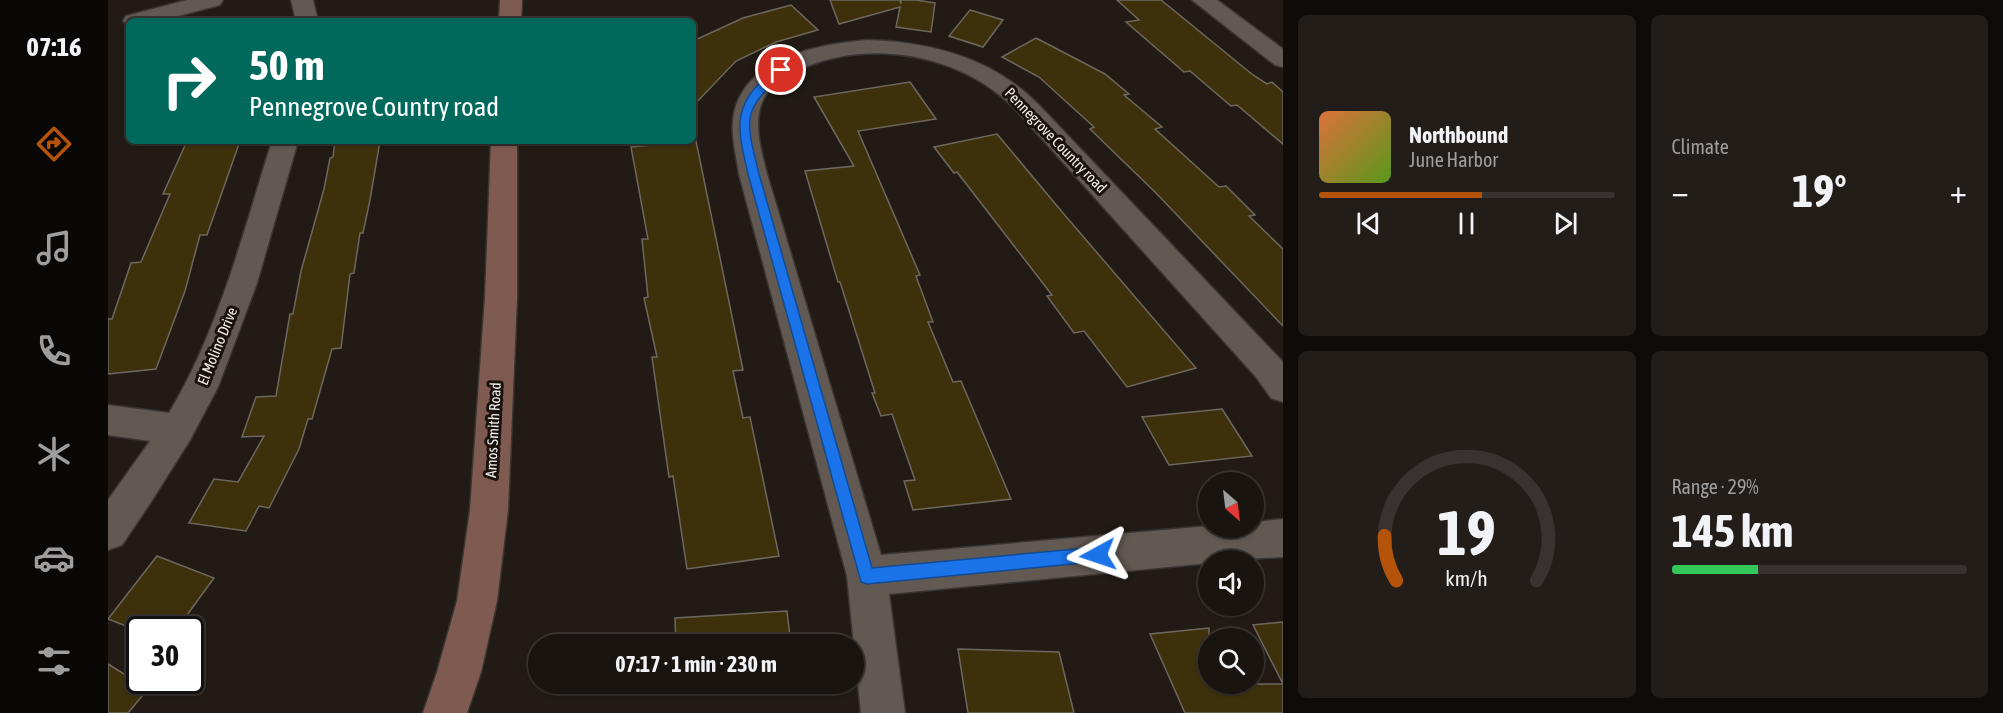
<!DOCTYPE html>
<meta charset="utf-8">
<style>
body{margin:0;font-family:"Asap Condensed",sans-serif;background:#231d19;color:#f1f3f6;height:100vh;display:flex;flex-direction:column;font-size:22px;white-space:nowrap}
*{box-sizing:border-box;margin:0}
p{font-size:20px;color:#9f9e9f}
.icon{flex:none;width:33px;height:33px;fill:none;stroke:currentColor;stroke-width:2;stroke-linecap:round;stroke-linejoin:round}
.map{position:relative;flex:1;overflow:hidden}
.panel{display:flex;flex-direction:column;gap:15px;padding:15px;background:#0e0b09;width:720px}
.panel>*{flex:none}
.top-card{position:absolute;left:18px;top:18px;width:570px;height:126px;border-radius:9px;box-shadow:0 2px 4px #0004,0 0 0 2px #383330;background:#00695c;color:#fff;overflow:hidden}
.needle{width:39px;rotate:152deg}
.buttons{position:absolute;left:1090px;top:472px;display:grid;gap:12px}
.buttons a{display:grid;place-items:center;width:66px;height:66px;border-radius:50%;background:#1a1410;box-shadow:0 2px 4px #0004,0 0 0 2px #383330;font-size:30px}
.speed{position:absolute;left:18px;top:616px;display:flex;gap:12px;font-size:30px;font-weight:700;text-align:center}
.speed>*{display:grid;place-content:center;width:78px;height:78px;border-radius:50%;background:#1a1410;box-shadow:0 2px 4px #0004,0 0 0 2px #383330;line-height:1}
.speed .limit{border:3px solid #111;border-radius:9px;background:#fff;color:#111}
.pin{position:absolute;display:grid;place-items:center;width:51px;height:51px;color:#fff;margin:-26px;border:3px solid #fff;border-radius:50%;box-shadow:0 2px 6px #0007}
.me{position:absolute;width:66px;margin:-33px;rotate:265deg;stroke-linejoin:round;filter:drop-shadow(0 0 4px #0008)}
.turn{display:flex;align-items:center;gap:21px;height:126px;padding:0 24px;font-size:27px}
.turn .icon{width:78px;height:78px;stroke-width:2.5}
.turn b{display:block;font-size:42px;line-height:51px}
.big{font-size:45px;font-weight:700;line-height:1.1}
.panel .widget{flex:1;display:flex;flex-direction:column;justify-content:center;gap:9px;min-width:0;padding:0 21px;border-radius:9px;background:#231d19}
.panel .dial{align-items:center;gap:0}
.dial svg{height:156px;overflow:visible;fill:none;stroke:#383330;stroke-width:7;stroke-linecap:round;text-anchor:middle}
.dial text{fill:#f1f3f6;stroke:none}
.song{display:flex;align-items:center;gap:18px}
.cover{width:72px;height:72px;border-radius:9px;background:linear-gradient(135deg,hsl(20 70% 55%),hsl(90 70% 35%))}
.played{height:6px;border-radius:3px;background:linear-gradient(90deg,#b45309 55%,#383330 55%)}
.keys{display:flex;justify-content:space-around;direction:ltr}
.heat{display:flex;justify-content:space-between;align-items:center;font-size:33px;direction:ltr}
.charge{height:9px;border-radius:4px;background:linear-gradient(90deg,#34c759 29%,#383330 0)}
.panel .tiles{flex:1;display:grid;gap:15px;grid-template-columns:repeat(2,1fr)}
.trip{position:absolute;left:420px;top:634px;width:336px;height:60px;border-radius:30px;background:#1a1410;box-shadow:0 2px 4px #0004,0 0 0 2px #383330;font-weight:700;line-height:60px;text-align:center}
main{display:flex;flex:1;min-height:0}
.tabs{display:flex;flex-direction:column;width:108px;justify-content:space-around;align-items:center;background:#0a0806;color:#9f9e9f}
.tabs .icon{width:42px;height:42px}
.tabs .selected{color:#b45309}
.tabs b{font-size:27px;color:#f1f3f6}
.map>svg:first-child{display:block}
.building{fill:#3e300b;stroke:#6d685f;stroke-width:1.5}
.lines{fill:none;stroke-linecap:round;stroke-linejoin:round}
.street-casing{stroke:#3a3532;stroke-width:3}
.secondary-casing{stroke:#3a3532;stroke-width:3}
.street{fill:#625952;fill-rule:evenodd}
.secondary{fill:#7f5a51;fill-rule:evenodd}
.route{fill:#1a73e8;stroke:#114b97;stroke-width:1.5}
.labels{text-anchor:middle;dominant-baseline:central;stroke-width:6;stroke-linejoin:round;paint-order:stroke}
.street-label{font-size:15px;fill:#f5f0ec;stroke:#19120c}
</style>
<main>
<nav class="tabs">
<b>07:16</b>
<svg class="icon selected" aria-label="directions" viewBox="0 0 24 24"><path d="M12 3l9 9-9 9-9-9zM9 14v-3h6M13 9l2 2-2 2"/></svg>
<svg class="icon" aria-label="music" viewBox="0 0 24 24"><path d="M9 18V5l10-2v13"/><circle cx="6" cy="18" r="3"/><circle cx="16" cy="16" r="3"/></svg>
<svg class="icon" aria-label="phone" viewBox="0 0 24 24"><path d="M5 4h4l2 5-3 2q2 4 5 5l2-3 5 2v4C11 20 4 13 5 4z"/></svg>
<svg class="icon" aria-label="climate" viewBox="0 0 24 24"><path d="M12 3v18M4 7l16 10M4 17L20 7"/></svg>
<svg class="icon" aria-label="car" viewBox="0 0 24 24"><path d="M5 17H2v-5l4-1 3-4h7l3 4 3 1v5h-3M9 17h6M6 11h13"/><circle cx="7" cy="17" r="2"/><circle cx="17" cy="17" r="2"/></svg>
<svg class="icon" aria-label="filters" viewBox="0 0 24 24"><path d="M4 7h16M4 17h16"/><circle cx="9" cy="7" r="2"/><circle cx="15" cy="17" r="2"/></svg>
</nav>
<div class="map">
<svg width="1175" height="713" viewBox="0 0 1175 713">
<rect width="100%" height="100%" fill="#221b15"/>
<!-- building -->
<g class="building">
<path d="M 722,0 L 792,0 L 793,4 L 793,0 L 808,0 L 827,3 L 823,32 L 788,27 L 792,7 L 731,24 Z"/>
<path d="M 1009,0 L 1053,0 L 1145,75 L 1159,84 L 1164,82 L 1175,92 L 1175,144 L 1129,105 L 1123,106 L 1082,71 L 1076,72 L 1018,22 L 1031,20 Z"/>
<path d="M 683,5 L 710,30 L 668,42 L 628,61 L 585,106 L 585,41 L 635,18 Z"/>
<path d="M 862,10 L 895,20 L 875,47 L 841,36 Z"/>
<path d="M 928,38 L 997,74 L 1021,94 L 1016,95 L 1054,127 L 1047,129 L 1111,187 L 1118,186 L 1147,215 L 1141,216 L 1175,249 L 1175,326 L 1048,193 L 982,129 L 986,127 L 931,77 L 894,57 Z"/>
<path d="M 802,82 L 828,119 L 750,131 L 812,275 L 808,276 L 825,322 L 820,322 L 845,382 L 853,381 L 903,499 L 805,510 L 796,481 L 807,480 L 784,414 L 773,416 L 764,393 L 767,393 L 732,282 L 730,282 L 697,171 L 746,166 L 706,97 Z"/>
<path d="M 889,134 L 955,213 L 1088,368 L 1019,387 L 976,331 L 966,333 L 939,296 L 944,295 L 849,172 L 846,173 L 826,147 Z"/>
<path d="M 79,141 L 132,141 L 99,235 L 92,235 L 77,291 L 48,369 L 0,374 L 0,319 L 4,319 L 23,263 L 33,262 L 62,194 L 55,194 Z"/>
<path d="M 227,141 L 272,141 L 262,200 L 255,233 L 252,233 L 246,273 L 242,274 L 233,348 L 224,349 L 204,419 L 200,419 L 191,449 L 161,508 L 151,506 L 138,531 L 81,523 L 106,479 L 130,482 L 156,436 L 134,437 L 148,397 L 168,396 L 182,314 L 185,314 L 193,271 L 216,189 L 222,158 L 225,157 Z"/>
<path d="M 588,141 L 635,370 L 625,371 L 635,418 L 642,417 L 671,556 L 579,569 L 565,476 L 561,477 L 544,357 L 549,357 L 536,298 L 540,297 L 534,239 L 540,239 L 523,147 Z"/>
<path d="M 1114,409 L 1144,456 L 1061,465 L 1034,417 Z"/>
<path d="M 49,556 L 106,578 L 68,630 L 28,630 L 0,619 Z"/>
<path d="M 679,611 L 683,645 L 568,645 L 567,618 Z"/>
<path d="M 1175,622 L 1175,713 L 1077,713 L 1042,634 L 1101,628 L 1101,684 L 1175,684 L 1145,625 Z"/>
<path d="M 850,649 L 951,652 L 966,713 L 860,713 Z"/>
<path d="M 0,664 L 40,689 L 20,713 L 0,713 Z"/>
</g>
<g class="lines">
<defs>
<g id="street">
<path d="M 79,0 L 115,0 L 112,5 L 51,21 L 21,21 L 21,26 L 15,21 L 18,16 Z"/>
<path d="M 183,0 L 205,0 L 210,21 L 188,21 Z"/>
<path d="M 1084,0 L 1109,0 L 1175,49 L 1175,67 L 1167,65 Z"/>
<path d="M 760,40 C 824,42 885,58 931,105 L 1175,362 L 1175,402 L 1163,398 L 1148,377 L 907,109 C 855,56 768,39 700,66 C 685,72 664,83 656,98 C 644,121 653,150 659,174 L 773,555 L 1101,526 L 1101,528 L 1146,528 L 1146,522 L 1175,519 L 1175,557 L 1101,561 L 1101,563 L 781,594 L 797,713 L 753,713 L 739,576 L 631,174 C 628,153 621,130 627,109 C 642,56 713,44 760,40 Z"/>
<path d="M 164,141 L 190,141 L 149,283 L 110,387 L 82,440 L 41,505 L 14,545 L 0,550 L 0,500 L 42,441 L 0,435 L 0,405 L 61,413 C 111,330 135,233 164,141 Z"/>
</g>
<g id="secondary">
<path d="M 392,0 L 414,0 L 413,21 L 391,21 Z"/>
<path d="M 383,141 L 409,141 L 409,297 L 400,510 L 389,601 L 373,672 L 359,713 L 315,713 L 329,672 L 349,601 L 362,510 L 377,297 Z"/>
</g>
</defs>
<!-- street casing -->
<use href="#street" class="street-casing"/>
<!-- secondary casing -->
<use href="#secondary" class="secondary-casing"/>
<!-- street -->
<use href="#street" class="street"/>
<!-- secondary -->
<use href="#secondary" class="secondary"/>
</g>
<!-- route -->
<path class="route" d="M 673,67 L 677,68 L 677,72 C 632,112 638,119 651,174 L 764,568 L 990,547 L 996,550 L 998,555 L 996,561 L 759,584 L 753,582 L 640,174 C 632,137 622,110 654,81 C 660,76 666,70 673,67 Z"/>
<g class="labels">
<!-- street labels -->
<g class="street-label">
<text transform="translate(948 140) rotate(46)">Pennegrove Country road</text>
<text transform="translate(109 346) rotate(-68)">El Molino Drive</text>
<text transform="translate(385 430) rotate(-87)">Amos Smith Road</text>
</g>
</g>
</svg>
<div class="buttons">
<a><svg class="needle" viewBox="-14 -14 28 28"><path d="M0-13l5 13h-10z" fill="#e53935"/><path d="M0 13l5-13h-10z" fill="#9f9e9f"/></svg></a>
<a><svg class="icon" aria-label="sound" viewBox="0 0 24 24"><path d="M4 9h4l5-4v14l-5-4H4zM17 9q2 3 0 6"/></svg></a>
<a><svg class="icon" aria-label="search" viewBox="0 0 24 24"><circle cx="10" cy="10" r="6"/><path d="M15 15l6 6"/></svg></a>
</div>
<div class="speed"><div class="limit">30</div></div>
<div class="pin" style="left:673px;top:70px;background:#d93025"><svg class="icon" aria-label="arrive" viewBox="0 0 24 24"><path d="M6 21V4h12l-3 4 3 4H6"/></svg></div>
<svg class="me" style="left:990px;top:555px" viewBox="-20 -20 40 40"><path d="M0-17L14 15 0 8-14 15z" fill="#1a73e8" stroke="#fff" stroke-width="4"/></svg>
<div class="trip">07:17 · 1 min · 230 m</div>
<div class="top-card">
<div class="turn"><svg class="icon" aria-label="right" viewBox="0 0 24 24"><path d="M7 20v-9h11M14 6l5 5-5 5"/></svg><div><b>50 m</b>Pennegrove Country road</div></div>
</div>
</div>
<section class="panel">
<div class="tiles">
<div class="widget">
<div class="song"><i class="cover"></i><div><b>Northbound</b><p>June Harbor</p></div></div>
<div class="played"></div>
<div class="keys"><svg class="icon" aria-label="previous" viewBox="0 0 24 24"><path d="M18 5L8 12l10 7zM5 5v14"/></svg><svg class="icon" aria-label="pause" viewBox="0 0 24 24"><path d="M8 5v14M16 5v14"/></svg><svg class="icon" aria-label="next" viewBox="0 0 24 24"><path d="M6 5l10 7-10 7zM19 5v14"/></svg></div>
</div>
<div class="widget"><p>Climate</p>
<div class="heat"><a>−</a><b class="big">19°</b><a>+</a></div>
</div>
<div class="widget dial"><svg viewBox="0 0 100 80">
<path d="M14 69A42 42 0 1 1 86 69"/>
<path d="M14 69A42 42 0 0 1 8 46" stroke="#b45309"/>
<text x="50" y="56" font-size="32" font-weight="700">19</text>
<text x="50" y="72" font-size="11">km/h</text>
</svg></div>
<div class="widget"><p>Range · 29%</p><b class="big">145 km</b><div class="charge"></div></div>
</div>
</section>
</main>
